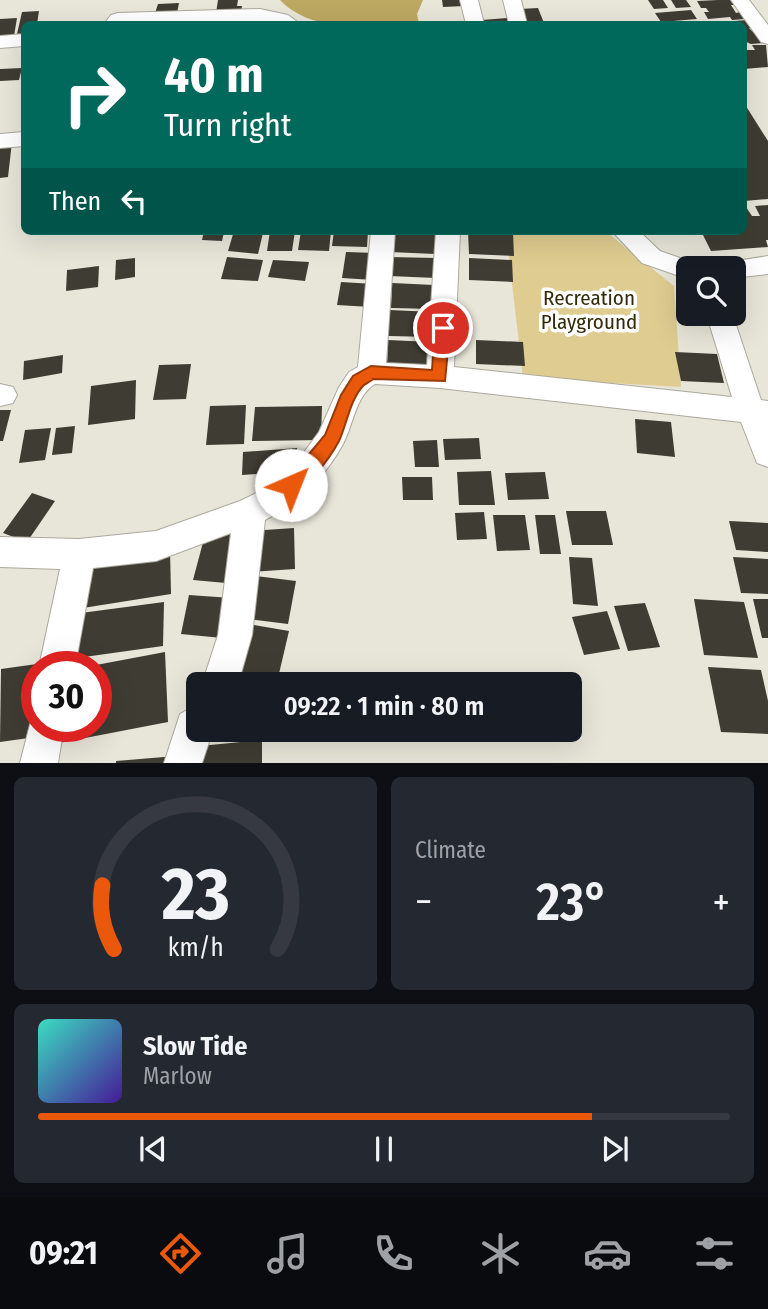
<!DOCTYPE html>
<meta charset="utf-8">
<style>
body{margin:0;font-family:"Fira Sans Condensed",sans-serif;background:#242831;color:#f1f3f6;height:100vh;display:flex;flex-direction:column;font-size:26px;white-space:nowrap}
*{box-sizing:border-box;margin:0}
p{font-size:23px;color:#9ea1a6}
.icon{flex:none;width:38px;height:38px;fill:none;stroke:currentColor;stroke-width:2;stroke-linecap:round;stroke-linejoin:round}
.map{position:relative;height:763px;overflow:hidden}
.details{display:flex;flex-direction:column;gap:14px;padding:14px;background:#0d0f14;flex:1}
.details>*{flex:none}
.hud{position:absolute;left:21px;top:21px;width:726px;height:214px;border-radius:10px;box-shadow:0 7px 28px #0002;background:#00695c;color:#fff;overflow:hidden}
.buttons{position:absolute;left:676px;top:256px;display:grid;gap:14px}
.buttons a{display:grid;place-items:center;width:70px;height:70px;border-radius:10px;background:#171b24;box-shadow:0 7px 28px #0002;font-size:35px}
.speed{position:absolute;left:21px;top:651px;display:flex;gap:14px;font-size:35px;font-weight:700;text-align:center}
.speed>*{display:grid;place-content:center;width:91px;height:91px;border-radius:50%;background:#171b24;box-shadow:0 7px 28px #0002;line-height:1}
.speed .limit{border:10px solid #d22;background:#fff;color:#111}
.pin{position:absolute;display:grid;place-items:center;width:60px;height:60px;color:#fff;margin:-30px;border:4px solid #fff;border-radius:50%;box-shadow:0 2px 7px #0007}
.me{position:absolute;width:77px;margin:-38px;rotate:44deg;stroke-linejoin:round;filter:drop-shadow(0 0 5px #0008)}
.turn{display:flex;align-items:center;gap:24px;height:147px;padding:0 28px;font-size:32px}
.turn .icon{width:91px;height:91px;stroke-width:2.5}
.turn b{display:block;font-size:49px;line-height:60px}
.then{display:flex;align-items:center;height:66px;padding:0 28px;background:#0003;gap:14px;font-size:26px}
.big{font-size:52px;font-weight:600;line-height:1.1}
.details .card{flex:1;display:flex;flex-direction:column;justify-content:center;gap:10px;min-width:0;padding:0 24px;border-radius:10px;background:#242831}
.details .dial{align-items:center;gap:0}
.dial svg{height:182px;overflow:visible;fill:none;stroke:#363941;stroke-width:7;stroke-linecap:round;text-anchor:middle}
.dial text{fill:#f1f3f6;stroke:none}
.song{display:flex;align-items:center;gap:21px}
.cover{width:84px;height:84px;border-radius:10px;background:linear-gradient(135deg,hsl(170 70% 55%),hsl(260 70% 35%))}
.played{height:7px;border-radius:4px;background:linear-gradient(90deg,#ea580c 80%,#363941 80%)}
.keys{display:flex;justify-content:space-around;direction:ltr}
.heat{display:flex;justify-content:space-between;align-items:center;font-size:38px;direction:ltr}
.details .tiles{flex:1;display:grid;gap:14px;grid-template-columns:1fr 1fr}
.card:last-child{grid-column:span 2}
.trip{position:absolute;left:186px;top:672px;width:396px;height:70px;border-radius:10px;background:#171b24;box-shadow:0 7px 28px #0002;font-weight:600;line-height:70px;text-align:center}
.menu{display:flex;height:112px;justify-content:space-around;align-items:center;background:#090b0e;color:#9ea1a6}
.menu .icon{width:49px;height:49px}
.menu .active{color:#ea580c}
.menu b{font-size:32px;color:#f1f3f6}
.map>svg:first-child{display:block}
.green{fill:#dfcc90}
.water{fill:#bda862}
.building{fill:#3f3d33}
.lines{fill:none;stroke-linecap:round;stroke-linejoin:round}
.minor-casing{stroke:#aca99d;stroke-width:2}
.minor{fill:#fff;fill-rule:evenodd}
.route{fill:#ea580c;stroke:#983908;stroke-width:2}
.labels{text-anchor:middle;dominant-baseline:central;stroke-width:7;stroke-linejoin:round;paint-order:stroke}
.park-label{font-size:21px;fill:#342b0b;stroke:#fff}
</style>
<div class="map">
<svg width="768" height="763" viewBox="0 0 768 763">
<rect width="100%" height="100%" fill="#e8e5d9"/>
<!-- green -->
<path class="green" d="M 506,231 L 605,231 L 674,286 L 681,387 L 523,378 Z"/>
<!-- water -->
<path class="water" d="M 280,0 L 423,0 L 417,14 L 419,24 C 373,25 315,36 280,0 Z"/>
<!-- building -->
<g class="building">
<path d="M 218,0 L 238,0 L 237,6 L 242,6 L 241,13 L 216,13 Z"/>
<path d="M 442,0 L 464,0 L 465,6 L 443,7 Z"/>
<path d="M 648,0 L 663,0 L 668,8 L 654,9 Z"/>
<path d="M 671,0 L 686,0 L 691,7 L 676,8 Z"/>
<path d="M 718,0 L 732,0 L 735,5 L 731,5 L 736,13 L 740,12 L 745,19 L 732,20 L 730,17 L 708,19 L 704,12 L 709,12 L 706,8 L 701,8 L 697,1 Z"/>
<path d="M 179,3 L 177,13 L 155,13 L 158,4 Z"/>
<path d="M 538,8 L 544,23 L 525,24 L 520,9 Z"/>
<path d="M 691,10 L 697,19 L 661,22 L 655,13 Z"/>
<path d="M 39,11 L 37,24 L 24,24 L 24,34 L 17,34 L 22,12 Z"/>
<path d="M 17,18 L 14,36 L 0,37 L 0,19 Z"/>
<path d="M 507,18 L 509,24 L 483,24 L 482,20 Z"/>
<path d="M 748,20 L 753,28 L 749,28 L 764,43 L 751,44 L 744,41 L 744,24 L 737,24 L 734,21 Z"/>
<path d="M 752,45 L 766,45 L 768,67 L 744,69 L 744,46 L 746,50 L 755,50 Z"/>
<path d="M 22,68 L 19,80 L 0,81 L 0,69 Z"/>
<path d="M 744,103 L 768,141 L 768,199 L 744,201 Z"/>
<path d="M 12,142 L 8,177 L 0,178 L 0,144 Z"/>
<path d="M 768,205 L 768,240 L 766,240 L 768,247 L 711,251 L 702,233 L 744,231 L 744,207 L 746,207 L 752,216 L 760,216 L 755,206 Z"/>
<path d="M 204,231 L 224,232 L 222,241 L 202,240 Z"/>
<path d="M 234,231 L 263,233 L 258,254 L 228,251 Z"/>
<path d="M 270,231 L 295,231 L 292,251 L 267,251 Z"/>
<path d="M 301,231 L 331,231 L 329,251 L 298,250 Z"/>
<path d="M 334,231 L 368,231 L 367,247 L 332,246 Z"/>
<path d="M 468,232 L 513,233 L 514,256 L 469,254 Z"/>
<path d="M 391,233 L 435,234 L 435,254 L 390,252 Z"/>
<path d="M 346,252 L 376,253 L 373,280 L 342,278 Z"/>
<path d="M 227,257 L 263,260 L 258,281 L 221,279 Z"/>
<path d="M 390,257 L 436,258 L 436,278 L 389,276 Z"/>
<path d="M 135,258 L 135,277 L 115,280 L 116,260 Z"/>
<path d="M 469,258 L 512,260 L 513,282 L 469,280 Z"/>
<path d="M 273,260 L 309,262 L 305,281 L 268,277 Z"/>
<path d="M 99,266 L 98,287 L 66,291 L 67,270 Z"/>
<path d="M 341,282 L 374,284 L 371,307 L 337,305 Z"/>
<path d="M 392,283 L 434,285 L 434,309 L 391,308 Z"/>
<path d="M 390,310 L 433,312 L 433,337 L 388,336 Z"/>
<path d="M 388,340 L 431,342 L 430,368 L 387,366 Z"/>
<path d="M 476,340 L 523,342 L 525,366 L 476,364 Z"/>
<path d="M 675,352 L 717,354 L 724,383 L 681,381 Z"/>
<path d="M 63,355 L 62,373 L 23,380 L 24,361 Z"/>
<path d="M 191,364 L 186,399 L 153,400 L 159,365 Z"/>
<path d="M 136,380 L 135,419 L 88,425 L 91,386 Z"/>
<path d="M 246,405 L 244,444 L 206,445 L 210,406 Z"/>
<path d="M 322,406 L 321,440 L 252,441 L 255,407 Z"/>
<path d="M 0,410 L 11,410 L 3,441 L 0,441 Z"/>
<path d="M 635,419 L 671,422 L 675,457 L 637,453 Z"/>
<path d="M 75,426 L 72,453 L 52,455 L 56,428 Z"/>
<path d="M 51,428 L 45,460 L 19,463 L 25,430 Z"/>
<path d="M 479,438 L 481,459 L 445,460 L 443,439 Z"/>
<path d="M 437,440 L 439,467 L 415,467 L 413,441 Z"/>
<path d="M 297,448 L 298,471 L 242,475 L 243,452 Z"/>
<path d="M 491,471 L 495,505 L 459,505 L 457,472 Z"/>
<path d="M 545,472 L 549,499 L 508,500 L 505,473 Z"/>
<path d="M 402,477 L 432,477 L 433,500 L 403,500 Z"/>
<path d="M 32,493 L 55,501 L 27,542 L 3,533 Z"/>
<path d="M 566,511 L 606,511 L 613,545 L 572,545 Z"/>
<path d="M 484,512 L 487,539 L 457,540 L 455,513 Z"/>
<path d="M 493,515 L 525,515 L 530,550 L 497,551 Z"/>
<path d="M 535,515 L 555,515 L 561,554 L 540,554 Z"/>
<path d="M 729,521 L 768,523 L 768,552 L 736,550 Z"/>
<path d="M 294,528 L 295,569 L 251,572 L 252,531 Z"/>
<path d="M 206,531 L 238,535 L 226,583 L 193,580 Z"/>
<path d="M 170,549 L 171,594 L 83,608 L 85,563 Z"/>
<path d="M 569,557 L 592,558 L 598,606 L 573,604 Z"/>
<path d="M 733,557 L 768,559 L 768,594 L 741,593 Z"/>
<path d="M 256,576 L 296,581 L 288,624 L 247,619 Z"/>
<path d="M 189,595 L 231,598 L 222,638 L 181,634 Z"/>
<path d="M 694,599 L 744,602 L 758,658 L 704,655 Z"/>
<path d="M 753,599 L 768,599 L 768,638 L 762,638 Z"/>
<path d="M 164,602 L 163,646 L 77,658 L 81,613 Z"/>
<path d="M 645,603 L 660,647 L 628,651 L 614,606 Z"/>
<path d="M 607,611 L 620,649 L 584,655 L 572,617 Z"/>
<path d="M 248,624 L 289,631 L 278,678 L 236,671 Z"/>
<path d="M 165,652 L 168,722 L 59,743 L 60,726 L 96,726 L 96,665 Z"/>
<path d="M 44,663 L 44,667 L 37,667 L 36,737 L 0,742 L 1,669 Z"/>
<path d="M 708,667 L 761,670 L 768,701 L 768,734 L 721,732 Z"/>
<path d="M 262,740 L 262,763 L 199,763 L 200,746 Z"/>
<path d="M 176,756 L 176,763 L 116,763 L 116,761 Z"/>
</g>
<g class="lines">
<defs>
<g id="minor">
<path d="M 460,0 L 478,0 L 484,24 L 466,24 Z"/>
<path d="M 503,0 L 521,0 L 527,24 L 509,24 Z"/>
<path d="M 731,0 L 749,0 L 768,25 L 768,44 L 761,42 Z"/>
<path d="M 260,9 L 288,15 L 300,24 L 278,24 L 260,21 L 104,24 L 111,15 L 118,13 Z"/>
<path d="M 24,34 L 24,46 L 0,48 L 0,36 Z"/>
<path d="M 24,132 L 24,146 L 0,148 L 0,134 Z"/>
<path d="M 371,231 L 395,231 L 386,363 L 427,365 L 436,231 L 460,231 L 454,367 L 732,397 L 706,313 L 732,313 L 761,400 L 768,401 L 768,467 L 757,463 L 741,422 L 440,388 L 375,384 C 355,396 353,427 342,446 C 324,478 298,503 265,520 L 252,635 L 238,684 L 202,684 L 218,635 L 231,533 L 156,561 L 93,568 L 75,667 L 39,667 L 60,569 L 0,567 L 0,537 L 79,539 L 156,531 L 240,501 L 265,489 L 296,463 L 319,432 L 339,387 L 349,372 L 358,367 Z"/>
<path d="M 612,231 L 639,231 L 660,251 L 697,264 L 699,268 L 688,268 L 688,279 L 642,263 Z"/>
<path d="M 768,256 L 768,274 L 733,278 L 733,268 L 721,268 L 724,263 Z"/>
<path d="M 0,384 L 13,387 L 17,395 L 13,403 L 0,406 Z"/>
<path d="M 198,704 L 198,730 L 213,730 L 202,763 L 164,763 L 180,714 Z"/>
<path d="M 37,711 L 37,726 L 64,726 L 58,763 L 20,763 L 33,713 Z"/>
</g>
</defs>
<!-- minor casing -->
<use href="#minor" class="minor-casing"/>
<!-- minor -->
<use href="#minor" class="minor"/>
</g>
<!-- route -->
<path class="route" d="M 443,322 L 450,328 L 445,381 L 373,379 C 373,380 365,384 364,385 C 350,399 347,424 339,441 C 331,456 303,497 285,491 L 283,485 L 325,435 L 341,395 L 353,376 L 371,366 L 432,370 L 435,328 Z"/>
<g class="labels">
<!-- park labels -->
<g class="park-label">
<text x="589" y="298">Recreation<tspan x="589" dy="24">Playground</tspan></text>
</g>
</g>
</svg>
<div class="buttons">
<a><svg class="icon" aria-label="search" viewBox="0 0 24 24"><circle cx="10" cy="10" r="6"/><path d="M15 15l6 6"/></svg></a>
</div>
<div class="speed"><div class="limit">30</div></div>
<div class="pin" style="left:443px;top:328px;background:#d93025"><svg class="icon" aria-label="arrive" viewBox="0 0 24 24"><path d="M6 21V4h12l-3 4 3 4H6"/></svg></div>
<svg class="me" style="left:291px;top:485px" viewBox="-20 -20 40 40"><circle r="19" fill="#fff"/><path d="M0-13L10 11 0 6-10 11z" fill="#ea580c"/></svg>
<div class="trip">09:22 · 1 min · 80 m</div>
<div class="hud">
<div class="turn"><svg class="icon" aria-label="right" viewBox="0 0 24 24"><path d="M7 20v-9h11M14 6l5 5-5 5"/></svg><div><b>40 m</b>Turn right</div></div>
<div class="then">Then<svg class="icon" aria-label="left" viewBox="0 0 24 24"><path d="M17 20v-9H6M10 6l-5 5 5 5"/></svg></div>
</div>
</div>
<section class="details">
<div class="tiles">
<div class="card dial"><svg viewBox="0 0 100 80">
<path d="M14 69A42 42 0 1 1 86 69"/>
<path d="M14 69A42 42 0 0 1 9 41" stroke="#ea580c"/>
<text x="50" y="56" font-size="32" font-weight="700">23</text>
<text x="50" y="72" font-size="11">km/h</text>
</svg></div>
<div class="card"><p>Climate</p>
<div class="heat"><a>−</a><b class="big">23°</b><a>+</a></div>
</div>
<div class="card">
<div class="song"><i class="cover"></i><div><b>Slow Tide</b><p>Marlow</p></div></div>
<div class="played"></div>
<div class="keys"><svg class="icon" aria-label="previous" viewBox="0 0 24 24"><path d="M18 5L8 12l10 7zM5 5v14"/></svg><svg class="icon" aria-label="pause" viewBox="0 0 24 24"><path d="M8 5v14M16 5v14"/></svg><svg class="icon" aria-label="next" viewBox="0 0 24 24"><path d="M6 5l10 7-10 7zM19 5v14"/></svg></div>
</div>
</div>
</section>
<nav class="menu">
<b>09:21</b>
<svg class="icon active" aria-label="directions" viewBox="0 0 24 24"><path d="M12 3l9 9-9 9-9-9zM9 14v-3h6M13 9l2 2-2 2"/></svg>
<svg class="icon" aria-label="music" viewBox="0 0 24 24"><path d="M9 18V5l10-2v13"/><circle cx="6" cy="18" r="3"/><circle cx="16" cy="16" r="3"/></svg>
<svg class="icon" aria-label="phone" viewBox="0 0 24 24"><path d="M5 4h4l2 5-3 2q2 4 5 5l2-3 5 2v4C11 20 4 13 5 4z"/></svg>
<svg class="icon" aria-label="climate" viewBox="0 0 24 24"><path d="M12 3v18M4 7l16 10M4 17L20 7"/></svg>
<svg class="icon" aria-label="car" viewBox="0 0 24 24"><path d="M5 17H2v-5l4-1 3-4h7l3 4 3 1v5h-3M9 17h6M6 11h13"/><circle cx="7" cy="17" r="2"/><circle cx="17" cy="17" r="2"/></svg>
<svg class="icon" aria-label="filters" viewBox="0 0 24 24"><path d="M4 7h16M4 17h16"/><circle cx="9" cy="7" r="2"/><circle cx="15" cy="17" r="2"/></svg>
</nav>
